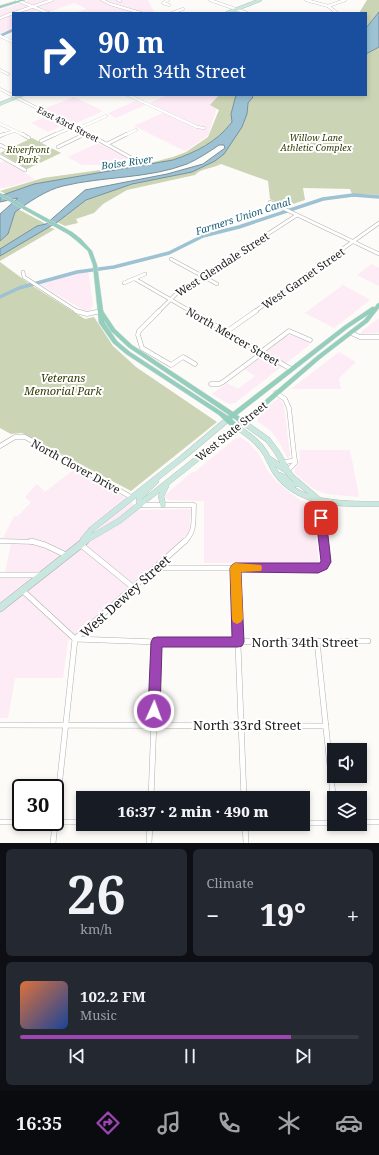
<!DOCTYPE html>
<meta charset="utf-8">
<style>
body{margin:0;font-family:"Noto Serif",serif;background:#242831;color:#f1f3f6;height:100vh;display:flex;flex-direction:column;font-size:15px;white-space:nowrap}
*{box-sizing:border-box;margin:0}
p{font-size:13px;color:#9ea1a6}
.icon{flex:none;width:22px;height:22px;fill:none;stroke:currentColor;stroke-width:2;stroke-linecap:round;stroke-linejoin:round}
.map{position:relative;height:843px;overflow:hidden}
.panel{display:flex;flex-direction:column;gap:6px;padding:6px;background:#0d0f14;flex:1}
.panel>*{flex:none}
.top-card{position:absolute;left:12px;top:12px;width:355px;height:84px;border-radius:0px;box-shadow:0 2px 6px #0003;background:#1a4fa0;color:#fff;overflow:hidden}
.controls{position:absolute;left:327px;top:743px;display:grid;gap:8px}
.controls a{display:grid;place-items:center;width:40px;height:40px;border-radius:0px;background:#171b24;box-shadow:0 2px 6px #0003;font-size:20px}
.speed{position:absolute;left:12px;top:779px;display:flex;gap:8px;font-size:20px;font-weight:700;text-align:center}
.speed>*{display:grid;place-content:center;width:52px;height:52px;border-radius:50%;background:#171b24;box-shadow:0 2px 6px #0003;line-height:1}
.speed .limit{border:2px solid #111;border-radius:6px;background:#fff;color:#111}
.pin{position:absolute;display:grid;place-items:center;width:34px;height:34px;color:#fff;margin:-17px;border-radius:8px;box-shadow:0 2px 6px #0006}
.me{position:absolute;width:44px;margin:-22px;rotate:2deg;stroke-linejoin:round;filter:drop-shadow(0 0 3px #0008)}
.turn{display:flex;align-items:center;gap:14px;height:84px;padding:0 20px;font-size:18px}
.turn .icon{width:52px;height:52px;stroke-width:2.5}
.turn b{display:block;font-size:28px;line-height:34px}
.big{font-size:30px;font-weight:800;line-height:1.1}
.panel .tile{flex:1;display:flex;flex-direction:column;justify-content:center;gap:6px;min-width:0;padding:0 14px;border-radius:6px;background:#242831}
.panel .dial{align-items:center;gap:0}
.dial b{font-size:52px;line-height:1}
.song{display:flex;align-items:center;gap:12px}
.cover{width:48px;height:48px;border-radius:6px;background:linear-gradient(135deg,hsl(20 70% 55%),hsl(220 70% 35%))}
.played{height:4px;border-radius:2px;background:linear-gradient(90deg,#9d46b3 80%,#363941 80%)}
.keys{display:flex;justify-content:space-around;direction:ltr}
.heat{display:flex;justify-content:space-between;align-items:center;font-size:22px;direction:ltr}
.panel .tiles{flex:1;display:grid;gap:6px;grid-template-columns:1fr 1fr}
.tile:last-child{grid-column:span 2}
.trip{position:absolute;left:76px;top:791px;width:234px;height:40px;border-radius:0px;background:#171b24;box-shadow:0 2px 6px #0003;font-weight:800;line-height:40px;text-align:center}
.tab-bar{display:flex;height:64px;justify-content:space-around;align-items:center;background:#090b0e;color:#9ea1a6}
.tab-bar .icon{width:28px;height:28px}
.tab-bar .active{color:#9d46b3}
.tab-bar b{font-size:18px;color:#f1f3f6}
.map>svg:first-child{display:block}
.commercial{fill:#fdebf6}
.green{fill:#cbd4b4}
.water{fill:#9cc2d3;stroke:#77919d}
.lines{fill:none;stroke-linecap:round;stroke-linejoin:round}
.canal-far1{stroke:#9cc2d3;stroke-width:2.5}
.canal{stroke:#9cc2d3;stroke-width:3.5}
.street-far3-casing{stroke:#b0b0ac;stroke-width:3}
.street-far2-casing{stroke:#b0b0ac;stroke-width:4}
.street-far1-casing{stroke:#b0b0ac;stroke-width:5}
.street-casing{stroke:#b0b0ac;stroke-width:6}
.secondary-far2-casing{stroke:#b0b0ac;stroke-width:3.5}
.secondary-far1-casing{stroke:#b0b0ac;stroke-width:6}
.secondary-casing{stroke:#b0b0ac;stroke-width:8}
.primary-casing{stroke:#d7d7d7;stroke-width:1}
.street-far3{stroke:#fff;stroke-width:2.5}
.street-far2{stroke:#fff;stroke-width:3}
.street-far1{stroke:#fff;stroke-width:4}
.street{stroke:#fff;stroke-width:5}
.secondary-far2{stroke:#c9e7de;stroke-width:3}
.secondary-far1{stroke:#c9e7de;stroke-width:5.5}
.secondary{stroke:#c9e7de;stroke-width:7}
.primary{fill:#94cfbe;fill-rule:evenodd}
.route{fill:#9d46b3;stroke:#662e74}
.slow{fill:#f59e0b}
.labels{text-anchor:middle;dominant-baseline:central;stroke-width:4;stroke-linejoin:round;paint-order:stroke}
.far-street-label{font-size:9px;fill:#20201f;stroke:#fff}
.far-park-label{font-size:9px;font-style:italic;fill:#323c03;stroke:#fff}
.far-water-label{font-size:10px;font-style:italic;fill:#185d76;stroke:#fff}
.street-label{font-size:11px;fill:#20201f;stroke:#fff}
.park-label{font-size:11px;font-style:italic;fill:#323c03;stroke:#fff}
.near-street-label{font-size:13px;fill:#20201f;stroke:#fff}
</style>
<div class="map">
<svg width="379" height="843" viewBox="0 0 379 843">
<rect width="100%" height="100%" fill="#fcfbf7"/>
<!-- commercial -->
<g class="commercial">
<path d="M 29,0 L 148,0 L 154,12 L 74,13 L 87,9 L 74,3 L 49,12 L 42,9 L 29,13 L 13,13 L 13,29 L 0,34 L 0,10 Z"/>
<path d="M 167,95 L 219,95 L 211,105 L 217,108 L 208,135 L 196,144 L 185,151 L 134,126 L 167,111 L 150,103 Z"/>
<path d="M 74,97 L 103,111 L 74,124 L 69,122 L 48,132 L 31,123 L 52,114 L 44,109 Z"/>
<path d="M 136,101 L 145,105 L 116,118 L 108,113 Z"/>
<path d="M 98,143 L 128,158 L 127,162 L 112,165 L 82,165 L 68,157 Z"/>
<path d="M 4,161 L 24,172 L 35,180 L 4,188 L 0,188 L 0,163 Z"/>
<path d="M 372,264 L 379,268 L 379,286 L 357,275 Z"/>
<path d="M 88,270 L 93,305 L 90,310 L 86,311 L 83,310 L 38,283 Z"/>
<path d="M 343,285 L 370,300 L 334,328 L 305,313 Z"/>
<path d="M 379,318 L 379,333 L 361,334 L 361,332 Z"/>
<path d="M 291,335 L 310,343 L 308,346 L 235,403 L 229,404 L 225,402 L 212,394 L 227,383 L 238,389 L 255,376 L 244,369 L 286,336 Z"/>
<path d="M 339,352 L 356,362 L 339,378 L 341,389 L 291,389 Z"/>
<path d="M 280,399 L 284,406 L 290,455 L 288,459 L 278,440 L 270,430 L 258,422 L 258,415 L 262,411 L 276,400 Z"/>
<path d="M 240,437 L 248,442 L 258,453 L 268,471 L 276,481 L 298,499 L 312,505 L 319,563 L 204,563 L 204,501 L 169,500 L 165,497 L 165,495 L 191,473 L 196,471 L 235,439 Z"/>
<path d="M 299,450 L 350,450 L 359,497 L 327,494 L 315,490 L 300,478 L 294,472 L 300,459 Z"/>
<path d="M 76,468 L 124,497 L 140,510 L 191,509 L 189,533 L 68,641 L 63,678 L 15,678 L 8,718 L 0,718 L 0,578 L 4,577 L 12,539 L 3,538 L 14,516 L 18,516 L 31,502 L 25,497 L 37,484 L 45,492 Z"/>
</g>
<!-- green -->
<g class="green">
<path d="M 367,0 L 379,0 L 379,12 L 366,28 L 366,13 L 359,13 Z"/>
<path d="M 379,47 L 379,195 L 352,194 L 350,189 L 303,188 L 305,200 L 284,207 L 270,199 L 268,181 L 221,164 C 212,169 201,168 195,175 L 127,190 L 103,204 L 94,213 L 76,219 L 78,223 L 65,226 L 57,222 L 86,200 L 132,184 L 192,172 L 215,161 L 242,127 L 247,114 L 248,103 L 253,97 L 251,95 L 366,95 L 366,54 Z"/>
<path d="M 219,95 L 236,95 L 231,114 L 232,122 C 217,142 196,152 173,160 L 34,184 L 6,194 L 0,191 L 43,178 L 150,163 L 173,157 L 186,152 L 208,137 L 219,110 L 210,105 Z"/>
<path d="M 32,138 L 61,153 L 27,169 L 0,153 Z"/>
<path d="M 18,209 L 46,224 L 37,226 L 0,249 L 0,241 L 8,234 L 15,212 Z"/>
<path d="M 48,227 L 55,229 L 0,261 L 0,256 Z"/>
<path d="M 0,262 L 31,285 L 85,319 L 94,317 L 113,346 L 136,367 L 217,422 L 131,491 L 22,433 L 11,434 L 0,428 Z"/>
</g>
<!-- water -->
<g class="water">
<path d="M 379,12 L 379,47 L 366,54 L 366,28 Z"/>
<path d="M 236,95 L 251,95 L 253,97 L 248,103 L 247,114 L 242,127 L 224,154 L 215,161 L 192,172 L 132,184 L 86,200 L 56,223 L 0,256 L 0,249 L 37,226 L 46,224 L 85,190 L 167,174 L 203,164 L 225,148 L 224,145 L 219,145 C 209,152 198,159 187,164 C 148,179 104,176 63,186 C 46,190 29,202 15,212 L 8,234 L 0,241 L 0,214 L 18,198 L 0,202 L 0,196 L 34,184 L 173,160 C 196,152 217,142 232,122 L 231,114 Z"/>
</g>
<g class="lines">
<!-- canal-far1 -->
<path class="canal-far1" d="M 2,35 L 13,30"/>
<!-- canal -->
<path class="canal" d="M 0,297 L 19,288 L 77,272 L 114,267 L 169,253 L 203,236 L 239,227 L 323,199 L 353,195 L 379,197"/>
<defs>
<g id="street-far3">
<path d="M 17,0 L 48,13"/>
<path d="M 102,0 L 110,4 L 141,13"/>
<path d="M 118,0 L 120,1"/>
<path d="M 168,0 L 163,3 L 169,5"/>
<path d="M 210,0 L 247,13"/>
<path d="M 306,0 L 328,6"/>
<path d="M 14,13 L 52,0"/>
<path d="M 172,13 L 183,9"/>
<path d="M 337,13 L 328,6 L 345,0"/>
<path d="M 0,18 L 13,13"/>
<path d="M 0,36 L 13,42"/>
<path d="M 0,70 L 8,74"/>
<path d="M 0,89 L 90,135"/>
<path d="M 128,95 L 197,127 L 204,128"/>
<path d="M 0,124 L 24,135"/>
<path d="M 77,129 L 106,116"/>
<path d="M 2,135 L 14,131"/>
<path d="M 54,135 L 73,127"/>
<path d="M 83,135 L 86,134"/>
<path d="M 125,135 L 136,130"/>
</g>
<g id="street-far2">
<path d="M 22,134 L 29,138"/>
<path d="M 88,134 L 135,160"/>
<path d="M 0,136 L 4,134"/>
<path d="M 41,141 L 56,134"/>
<path d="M 107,144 L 127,134"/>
<path d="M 0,145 L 6,148"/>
<path d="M 58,147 L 85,134"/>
<path d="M 0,156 L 25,170"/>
<path d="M 270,202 L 379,254"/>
<path d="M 171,259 L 217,284"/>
<path d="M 23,272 L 24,277 L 78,312"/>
<path d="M 135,279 L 192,312"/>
<path d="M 124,283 L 145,274"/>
<path d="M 98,312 L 101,311"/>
<path d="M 158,312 L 177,293 L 297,215"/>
<path d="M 254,312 L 379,223"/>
</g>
<g id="street-far1">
<path d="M 76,311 L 87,314 L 101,311"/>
<path d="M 159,311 L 139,331 L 138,335 L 142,348 L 171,365 L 183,357 L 195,364"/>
<path d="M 190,311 L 291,369"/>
<path d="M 226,332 L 256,311"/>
<path d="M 351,333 L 360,337 L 379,337"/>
<path d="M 261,352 L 289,331 L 310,340"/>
<path d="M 211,384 L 219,384 L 223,382 L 262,353"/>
<path d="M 276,393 L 285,399 L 289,408 L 295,463 L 287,471"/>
<path d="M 0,446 L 15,437 L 25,437 L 131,497"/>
<path d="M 282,463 L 295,460"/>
<path d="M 319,500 L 324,542"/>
<path d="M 140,505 L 194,505 C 193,520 196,532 184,542"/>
<path d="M 0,541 L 35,542"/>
</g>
<g id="street">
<path d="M 31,541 L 45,545 L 66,555"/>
<path d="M 80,544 L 134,588"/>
<path d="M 157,568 L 321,568 L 326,562 L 324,541"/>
<path d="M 235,568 L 244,798"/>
<path d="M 0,575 L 41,575"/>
<path d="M 22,590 L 75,639 L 157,642 L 368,641"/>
<path d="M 317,641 L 334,805"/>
<path d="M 0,725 L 326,726"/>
<path d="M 151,798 L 157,642"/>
<path d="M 0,822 L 83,822"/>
<path d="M 360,822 L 379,822"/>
<path d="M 303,823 L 334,823"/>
<path d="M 245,824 L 246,843"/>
<path d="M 53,843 L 75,639 L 185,541"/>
<path d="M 149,843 L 150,824"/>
</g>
<g id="secondary-far2">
<path d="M 227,13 L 260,0"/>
<path d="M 0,104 L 22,95"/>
</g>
<g id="secondary-far1">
<path d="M 243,422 L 268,440 L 277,452 L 291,476 L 319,500"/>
<path d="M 268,458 L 287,471"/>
<path d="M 279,475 L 284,477 L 291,484 L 299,484"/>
<path d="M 140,505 L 139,498 L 156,481"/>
<path d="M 163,505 L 161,496 L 166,486"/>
<path d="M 83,540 L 92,529 L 182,458 L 227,420"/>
<path d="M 83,542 L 119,521 L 237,427 C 248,435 259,442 266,454 C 269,460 272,467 276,473 C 300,506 342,504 379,504"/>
</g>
<path id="secondary" d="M 0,608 L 85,541"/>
<g id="primary">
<path d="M 20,0 L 25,0 L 0,8 L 0,6 Z"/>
<path d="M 0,193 L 72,232 L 81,239 L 92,251 L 97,265 L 103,311 L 115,329 L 132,345 L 233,412 L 344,326 L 372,307 L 375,307 L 377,304 L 379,303 L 379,308 L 368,322 L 321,358 L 239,429 C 232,429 224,420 219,415 L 126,354 L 113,343 L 99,323 L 93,265 L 88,251 L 77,241 L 68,234 L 0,196 ZM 369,314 L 364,320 L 317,356 L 243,419 L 237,415 L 348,328 ZM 104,320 L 111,331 L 128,347 L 229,415 L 228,416 L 130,352 L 117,341 L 105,323 ZM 233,418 L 239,422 L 237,424 L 232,419 Z"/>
</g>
</defs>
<!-- street-far3 casing -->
<use href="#street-far3" class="street-far3-casing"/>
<!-- street-far2 casing -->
<use href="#street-far2" class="street-far2-casing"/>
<!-- street-far1 casing -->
<use href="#street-far1" class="street-far1-casing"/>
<!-- street casing -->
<use href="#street" class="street-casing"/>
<!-- secondary-far2 casing -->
<use href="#secondary-far2" class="secondary-far2-casing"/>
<!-- secondary-far1 casing -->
<use href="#secondary-far1" class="secondary-far1-casing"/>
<!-- secondary casing -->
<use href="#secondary" class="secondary-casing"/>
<!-- primary casing -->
<use href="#primary" class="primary-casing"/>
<!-- street-far3 -->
<use href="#street-far3" class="street-far3"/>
<!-- street-far2 -->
<use href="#street-far2" class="street-far2"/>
<!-- street-far1 -->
<use href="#street-far1" class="street-far1"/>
<!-- street -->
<use href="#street" class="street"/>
<!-- secondary-far2 -->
<use href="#secondary-far2" class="secondary-far2"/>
<!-- secondary-far1 -->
<use href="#secondary-far1" class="secondary-far1"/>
<!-- secondary -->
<use href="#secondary" class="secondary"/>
<!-- primary -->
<use href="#primary" class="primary"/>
</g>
<!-- route -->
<path class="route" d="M 321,514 L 324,515 L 326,518 L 331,562 L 327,569 L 318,573 L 241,572 L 244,642 L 242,646 L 238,647 L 162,647 L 160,711 L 158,715 L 154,717 L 150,715 L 148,711 L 151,642 L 153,638 L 157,637 L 232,637 L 230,568 L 232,565 L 235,563 L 320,563 L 321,561 L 316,518 L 317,515 Z"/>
<!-- slow -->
<path class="slow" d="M 235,563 L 261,565 L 262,568 L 261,571 L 241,572 L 243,619 L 241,622 L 237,624 L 233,622 L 232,619 L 230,568 L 232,565 Z"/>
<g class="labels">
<!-- far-street labels -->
<g class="far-street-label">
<text transform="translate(68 124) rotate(27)">East 43rd Street</text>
</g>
<!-- far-park labels -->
<g class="far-park-label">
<text x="316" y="137">Willow Lane<tspan x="316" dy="10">Athletic Complex</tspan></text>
<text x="28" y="149">Riverfront<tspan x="28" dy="10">Park</tspan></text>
</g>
<!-- far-water labels -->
<g class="far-water-label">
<text transform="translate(127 162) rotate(-8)">Boise River</text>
<text transform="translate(243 216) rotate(-18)">Farmers Union Canal</text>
</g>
<!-- street labels -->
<g class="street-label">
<text transform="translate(222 264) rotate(-33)">West Glendale Street</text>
<text transform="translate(303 278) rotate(-35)">West Garnet Street</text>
<text transform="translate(233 336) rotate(30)">North Mercer Street</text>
<text transform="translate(231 431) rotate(-39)">West State Street</text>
<text transform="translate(76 466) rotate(29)">North Clover Drive</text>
</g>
<!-- park labels -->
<g class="park-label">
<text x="63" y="377">Veterans<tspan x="63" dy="13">Memorial Park</tspan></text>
</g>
<!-- near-street labels -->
<g class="near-street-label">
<text transform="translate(125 596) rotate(-42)">West Dewey Street</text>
<text x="305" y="642">North 34th Street</text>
<text x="247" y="725">North 33rd Street</text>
</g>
</g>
</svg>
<div class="controls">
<a><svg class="icon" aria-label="sound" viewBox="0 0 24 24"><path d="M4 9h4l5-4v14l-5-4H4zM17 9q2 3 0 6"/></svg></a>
<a><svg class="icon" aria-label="layers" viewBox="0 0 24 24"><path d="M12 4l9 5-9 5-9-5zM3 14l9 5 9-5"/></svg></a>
</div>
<div class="speed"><div class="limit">30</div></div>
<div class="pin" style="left:321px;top:518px;background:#d93025"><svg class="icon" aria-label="arrive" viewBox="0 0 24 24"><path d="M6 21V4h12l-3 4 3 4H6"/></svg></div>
<svg class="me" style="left:154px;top:711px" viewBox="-20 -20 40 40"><circle r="17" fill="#9d46b3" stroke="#fff" stroke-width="3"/><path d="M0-11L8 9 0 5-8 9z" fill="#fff"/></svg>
<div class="trip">16:37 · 2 min · 490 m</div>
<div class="top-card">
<div class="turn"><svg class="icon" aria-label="right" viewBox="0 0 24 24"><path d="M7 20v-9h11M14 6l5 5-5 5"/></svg><div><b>90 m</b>North 34th Street</div></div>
</div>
</div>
<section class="panel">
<div class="tiles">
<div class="tile dial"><b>26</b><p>km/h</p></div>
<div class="tile"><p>Climate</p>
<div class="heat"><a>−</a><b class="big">19°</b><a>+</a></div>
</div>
<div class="tile">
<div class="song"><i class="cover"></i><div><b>102.2 FM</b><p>Music</p></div></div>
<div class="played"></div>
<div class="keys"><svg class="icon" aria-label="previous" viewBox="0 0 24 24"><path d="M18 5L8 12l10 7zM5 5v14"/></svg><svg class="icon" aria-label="pause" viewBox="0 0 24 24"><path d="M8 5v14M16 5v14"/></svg><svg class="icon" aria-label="next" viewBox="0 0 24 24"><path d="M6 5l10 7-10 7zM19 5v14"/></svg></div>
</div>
</div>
</section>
<nav class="tab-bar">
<b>16:35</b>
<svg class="icon active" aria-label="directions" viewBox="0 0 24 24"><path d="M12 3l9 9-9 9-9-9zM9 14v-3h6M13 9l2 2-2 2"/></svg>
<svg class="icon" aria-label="music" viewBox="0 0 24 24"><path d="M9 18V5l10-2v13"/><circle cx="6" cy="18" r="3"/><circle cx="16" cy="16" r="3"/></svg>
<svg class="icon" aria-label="phone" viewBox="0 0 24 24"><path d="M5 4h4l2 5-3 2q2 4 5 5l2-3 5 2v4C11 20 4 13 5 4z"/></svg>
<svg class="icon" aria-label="climate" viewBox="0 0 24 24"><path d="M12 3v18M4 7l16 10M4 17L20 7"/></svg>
<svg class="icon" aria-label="car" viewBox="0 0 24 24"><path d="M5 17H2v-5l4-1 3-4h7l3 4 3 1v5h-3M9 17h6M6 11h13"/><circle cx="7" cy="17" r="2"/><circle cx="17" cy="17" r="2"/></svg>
</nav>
